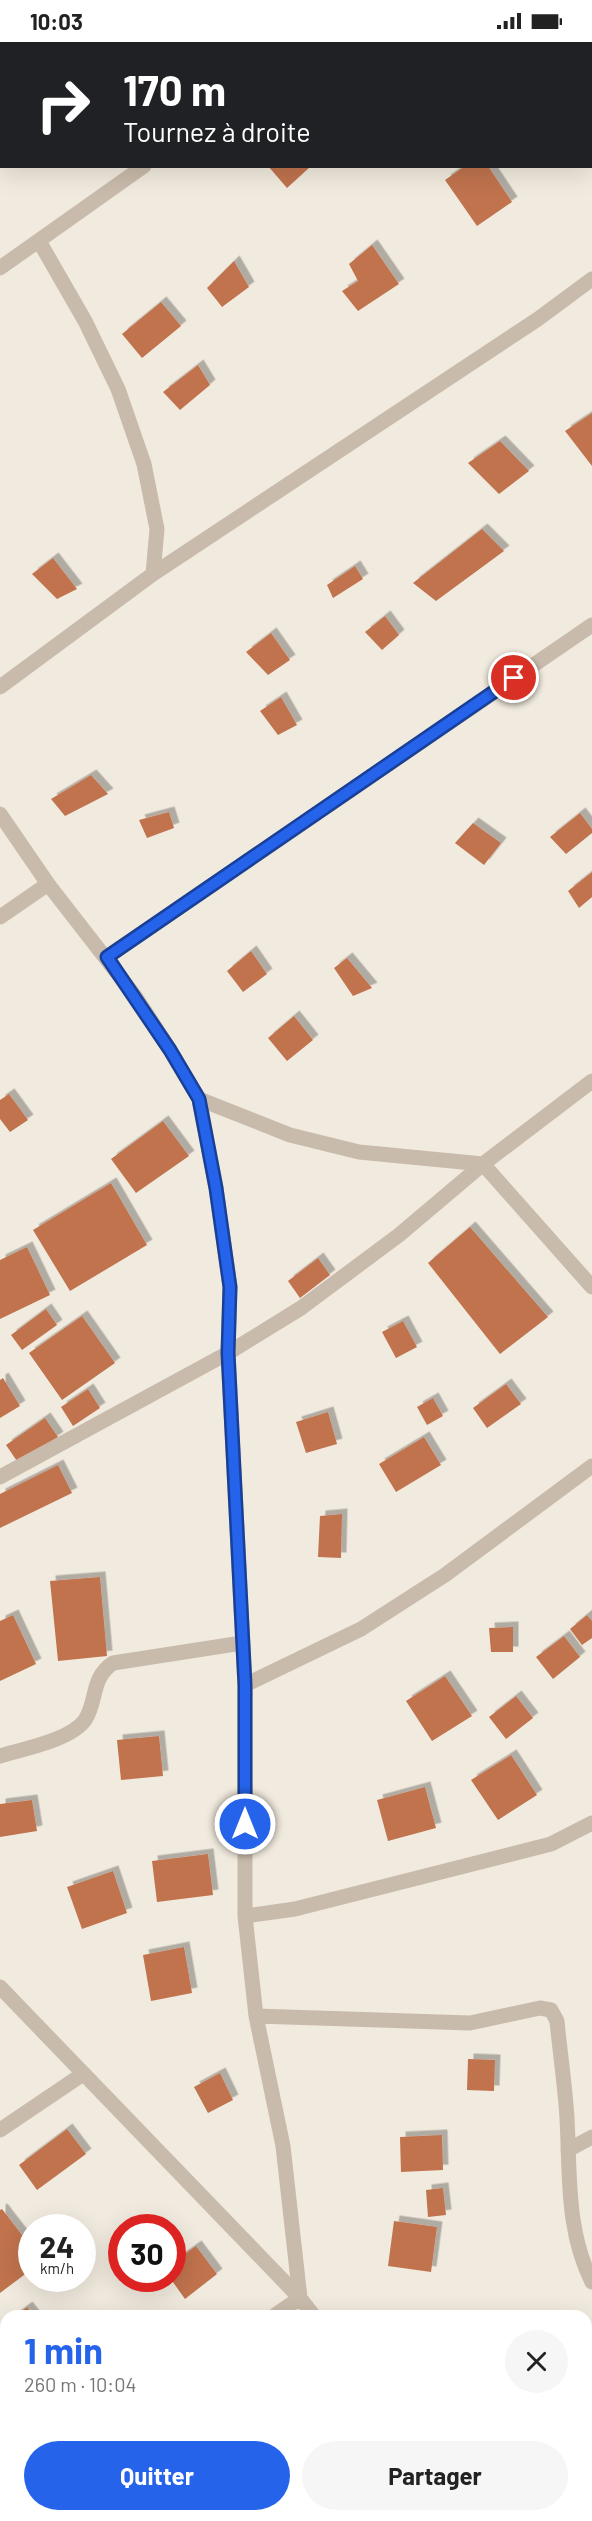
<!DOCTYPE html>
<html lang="fr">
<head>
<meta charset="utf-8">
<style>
	body { margin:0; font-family:Barlow,sans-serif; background:#f6f6f6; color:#222; height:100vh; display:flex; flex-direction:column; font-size:22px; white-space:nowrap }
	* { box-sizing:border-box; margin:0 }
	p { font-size:20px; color:#767676 }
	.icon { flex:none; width:33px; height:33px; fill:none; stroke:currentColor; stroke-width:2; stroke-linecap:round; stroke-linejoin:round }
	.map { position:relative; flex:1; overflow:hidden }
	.details { position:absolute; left:0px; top:2268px; width:592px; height:212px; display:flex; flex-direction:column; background:#fff; border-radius:18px 18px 0 0; box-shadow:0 6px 24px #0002 }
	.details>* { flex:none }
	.guide { position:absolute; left:0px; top:0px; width:592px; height:126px; box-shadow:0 6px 24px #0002; background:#202124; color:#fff; overflow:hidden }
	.speed { position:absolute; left:18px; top:2172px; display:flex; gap:12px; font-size:30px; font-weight:700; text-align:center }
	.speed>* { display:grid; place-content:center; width:78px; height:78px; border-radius:50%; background:#fff; box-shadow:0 6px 24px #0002; line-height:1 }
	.speed small { font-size:15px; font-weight:400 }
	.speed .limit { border:9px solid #d22; background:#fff; color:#111 }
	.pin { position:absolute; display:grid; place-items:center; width:51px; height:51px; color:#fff; margin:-26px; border:3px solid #fff; border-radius:50%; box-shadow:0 2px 6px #0007 }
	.me { position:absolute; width:66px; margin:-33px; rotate:0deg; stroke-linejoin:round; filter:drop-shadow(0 0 4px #0008) }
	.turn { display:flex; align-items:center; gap:21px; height:126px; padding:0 24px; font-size:27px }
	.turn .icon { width:78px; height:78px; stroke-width:2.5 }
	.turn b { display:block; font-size:42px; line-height:51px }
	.round { display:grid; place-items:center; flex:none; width:63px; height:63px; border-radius:32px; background:#f6f6f6 }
	.head { display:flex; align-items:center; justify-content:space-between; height:102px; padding:0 24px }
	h1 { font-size:36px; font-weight:700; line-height:45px; color:#2563eb }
	.cta { display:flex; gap:12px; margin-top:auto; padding:12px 24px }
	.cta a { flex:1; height:69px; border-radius:36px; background:#2563eb; color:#fff; font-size:24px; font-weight:700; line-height:69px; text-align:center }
	.cta a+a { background:#f6f6f6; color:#222 }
	.status { display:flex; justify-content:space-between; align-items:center; height:42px; padding:0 30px; background:#fff; direction:ltr }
	.status svg { height:16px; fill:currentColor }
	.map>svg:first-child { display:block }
	.building { fill:#c0734e; filter:url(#shadow) }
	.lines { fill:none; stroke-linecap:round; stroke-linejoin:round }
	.street { stroke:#c9bbab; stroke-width:15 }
	.route-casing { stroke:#184099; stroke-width:15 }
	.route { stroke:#2563eb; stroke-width:10 }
</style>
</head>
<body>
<div class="status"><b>10:03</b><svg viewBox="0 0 49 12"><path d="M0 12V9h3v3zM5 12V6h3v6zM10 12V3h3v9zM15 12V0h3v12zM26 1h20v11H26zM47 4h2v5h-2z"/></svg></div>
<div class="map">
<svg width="592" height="2479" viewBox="0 0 592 2479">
	<defs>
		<filter id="shadow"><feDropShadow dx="5.5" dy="-5.5" stdDeviation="0" flood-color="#0004"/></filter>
	</defs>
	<rect width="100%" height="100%" fill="#f1eade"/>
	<path class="building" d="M268,124H311L287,146Z
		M465,124H488L512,160L477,184L445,138Z
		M372,203L399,242L358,269L342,249L358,239L349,222Z
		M234,219L249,245L222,265L207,246Z
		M161,260L181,284L142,316L122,292Z
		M198,323L210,343L180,368L163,350Z
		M592,371V424L565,389Z
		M500,399L529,429L499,452L468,421Z
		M482,487L504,509L436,559L413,541Z
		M53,516L77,547L57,557L32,532Z
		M355,524L363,537L333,556L327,543Z
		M385,574L399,593L382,608L365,590Z
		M271,591L290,618L268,633L246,610Z
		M281,655L297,683L278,693L260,669Z
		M91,733L108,752L65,774L51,757Z
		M169,770L174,786L147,796L139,778Z
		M580,771L592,787V791L566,812L550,795Z
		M473,781L501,801L484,823L455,801Z
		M592,830V855L579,866L568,849Z
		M251,909L267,932L243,950L227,929Z
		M347,916L372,946L353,954L334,926Z
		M294,974L313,998L287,1019L268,996Z
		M9,1052L28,1078L10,1090L0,1077V1058Z
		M163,1079L189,1114L136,1151L111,1117Z
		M111,1141L147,1203L70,1249L33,1188Z
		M470,1185L548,1275L500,1312L428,1221Z
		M27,1205L50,1253L0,1277V1218Z
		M318,1216L330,1233L300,1256L288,1239Z
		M46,1267L57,1283L22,1308L11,1293Z
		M82,1274L115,1321L62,1358L29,1311Z
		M403,1279L417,1305L396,1316L382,1290Z
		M3,1336L20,1364L0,1376V1338Z
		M506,1342L521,1362L487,1386L473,1366Z
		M88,1347L100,1366L73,1384L61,1365Z
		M433,1356L443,1374L427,1383L417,1365Z
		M328,1370L337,1402L306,1411L296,1380Z
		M45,1376L58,1395L19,1422L6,1403Z
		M424,1395L441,1423L396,1450L379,1422Z
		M58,1423L72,1451L0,1486V1452Z
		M342,1472L341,1516L318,1515L320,1474Z
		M100,1535L107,1614L58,1619L50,1539Z
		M13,1573L36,1622L0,1639V1579Z
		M587,1573L592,1579V1596L582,1603L570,1587Z
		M513,1585V1610H491L489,1586Z
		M564,1594L580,1615L553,1637L536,1615Z
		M445,1634L472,1674L432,1699L406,1659Z
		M516,1654L533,1676L506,1697L489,1675Z
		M159,1694L163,1734L121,1738L117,1698Z
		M511,1713L537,1753L498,1778L471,1738Z
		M425,1745L436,1786L388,1799L377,1758Z
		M32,1758L37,1789L0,1795V1762Z
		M208,1812L213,1853L157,1860L152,1819Z
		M113,1829L127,1871L82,1887L67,1845Z
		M184,1905L192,1951L151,1959L143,1913Z
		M468,2017L495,2018L494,2049L467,2048Z
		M220,2031L233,2058L208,2071L194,2045Z
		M67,2087L86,2112L37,2148L19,2123Z
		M442,2093L443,2128L401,2130L400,2095Z
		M443,2146L446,2173L428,2175L426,2148Z
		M2,2167L32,2206V2227L0,2251V2168Z
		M394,2179L437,2185L431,2230L388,2224Z
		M196,2204L217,2232L185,2257L170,2236H172V2221Z
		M27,2265L34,2274H15Z
		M6,2323V2353L0,2357V2327Z
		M148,2474H175L168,2479H152Z
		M299,2474H332L337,2479H301Z
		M353,2474H390L383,2479H357Z"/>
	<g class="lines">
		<path class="street" d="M318,2L320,0
			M39,199L85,279L118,347L144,422L157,487L153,532
			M0,226L144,124
			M0,645L153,532L538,277L592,237
			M0,772L48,842L135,954L170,1008L199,1057L216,1146L230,1245L228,1311L245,1643V1874L256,1974L283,2104L300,2256
			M0,875L48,842
			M107,915L592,583
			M199,1057L290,1093L359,1110L483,1122L592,1245
			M0,1435L228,1311L301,1266L399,1193L483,1122L592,1039
			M245,1643L361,1587L445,1533L592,1424
			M0,1714C23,1707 71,1698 85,1678C98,1658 90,1637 113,1621L242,1601
			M245,1874L295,1867L551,1802L592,1781
			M0,1945L300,2256L314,2274
			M256,1974L470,1981L540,1966L551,1968L557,1979C560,2011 565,2043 567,2076C570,2131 566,2189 592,2240
			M0,2088L83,2032
			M568,2108L592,2095
			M274,2274L300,2256
			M586,2455L592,2451
			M0,2472L6,2468
			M471,2474L475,2479
			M553,2479L560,2474"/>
	</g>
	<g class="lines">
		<defs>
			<path id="route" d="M245,1782V1643L228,1311L230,1245L216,1146L199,1057L170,1008L107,915L514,636"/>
		</defs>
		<use href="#route" class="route-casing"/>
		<use href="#route" class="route"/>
	</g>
</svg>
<div class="speed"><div>24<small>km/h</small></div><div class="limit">30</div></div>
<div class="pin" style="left:514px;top:636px;background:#d93025"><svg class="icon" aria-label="arrive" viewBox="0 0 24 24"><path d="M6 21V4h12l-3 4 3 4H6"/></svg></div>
<svg class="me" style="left:245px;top:1782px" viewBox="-20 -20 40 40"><circle r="17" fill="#2563eb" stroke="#fff" stroke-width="3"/><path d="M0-11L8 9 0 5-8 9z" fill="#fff"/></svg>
<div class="guide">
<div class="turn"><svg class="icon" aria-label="right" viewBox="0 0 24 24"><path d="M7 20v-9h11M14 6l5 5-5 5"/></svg><div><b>170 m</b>Tournez à droite</div></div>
</div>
<section class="details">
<div class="head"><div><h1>1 min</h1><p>260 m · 10:04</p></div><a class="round"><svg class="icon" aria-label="close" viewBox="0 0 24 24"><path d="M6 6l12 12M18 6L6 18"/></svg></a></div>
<div class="cta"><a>Quitter</a><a>Partager</a></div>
</section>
</div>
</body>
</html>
